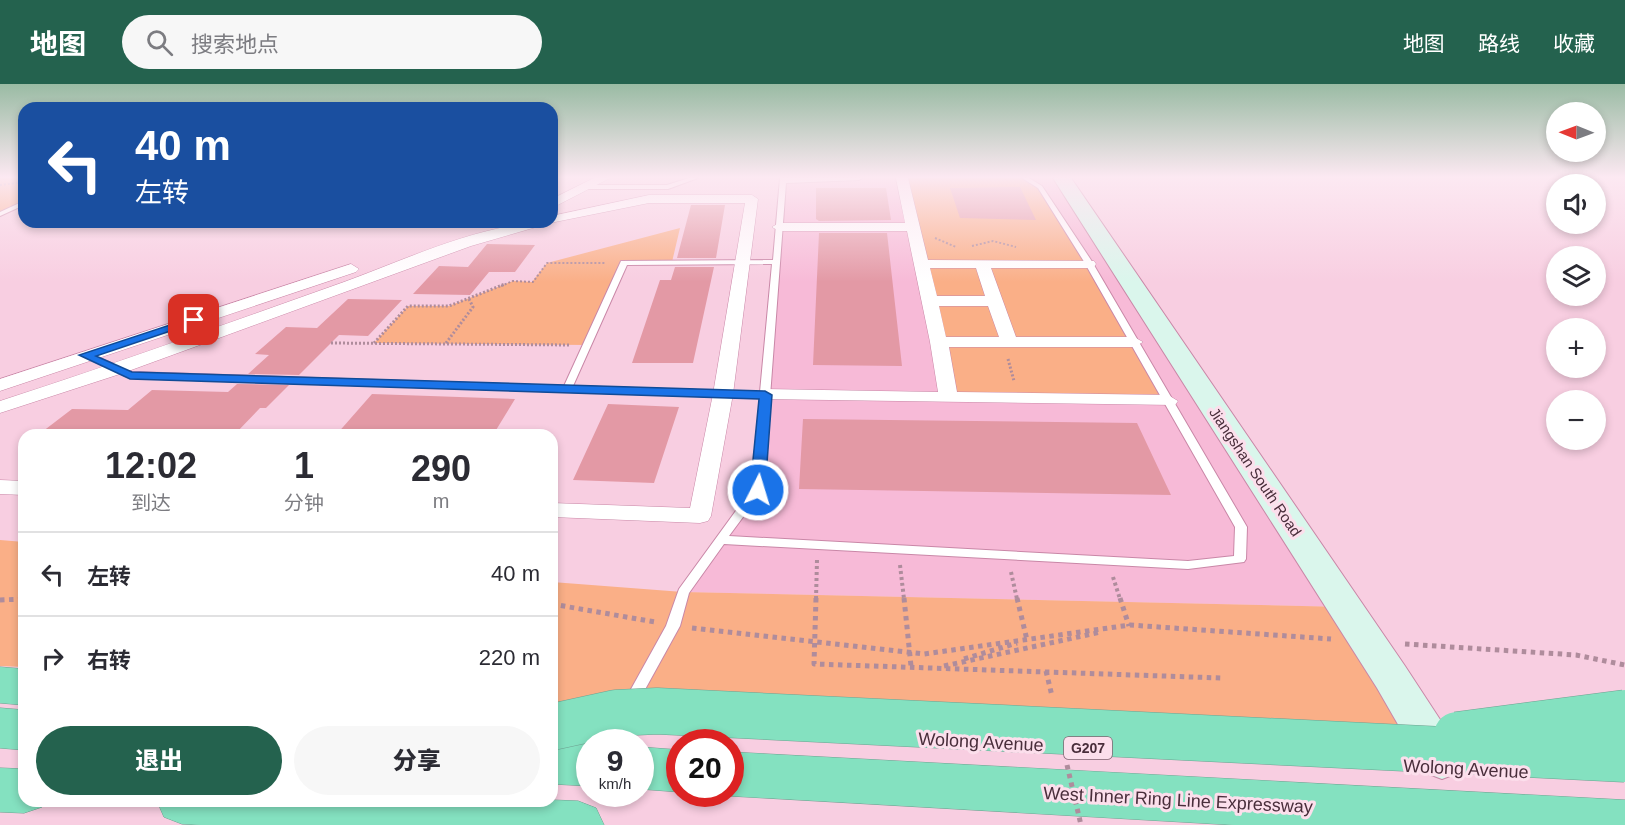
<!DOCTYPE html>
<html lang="zh">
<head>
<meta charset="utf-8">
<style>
	body { margin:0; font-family:Arial,"Noto Sans SC",sans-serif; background:#f7f7f7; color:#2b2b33; height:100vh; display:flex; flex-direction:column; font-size:22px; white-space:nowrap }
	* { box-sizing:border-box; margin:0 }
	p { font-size:20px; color:#7c7c81 }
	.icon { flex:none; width:33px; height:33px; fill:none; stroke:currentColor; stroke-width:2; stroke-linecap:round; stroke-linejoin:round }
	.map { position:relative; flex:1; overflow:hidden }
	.drawer { position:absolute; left:18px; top:345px; width:540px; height:378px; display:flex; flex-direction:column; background:#fff; border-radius:18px; box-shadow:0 3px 9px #0003 }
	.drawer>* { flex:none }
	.banner { position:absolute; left:18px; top:18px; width:540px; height:126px; border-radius:18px; box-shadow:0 3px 9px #0003; background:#1a4fa0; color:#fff; overflow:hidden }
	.needle { width:39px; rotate:271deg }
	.controls { position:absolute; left:1546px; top:18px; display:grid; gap:12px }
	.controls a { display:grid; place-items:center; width:60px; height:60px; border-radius:50%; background:#fff; box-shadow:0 3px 9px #0003; font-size:30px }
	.speed { position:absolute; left:576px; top:645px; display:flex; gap:12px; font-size:30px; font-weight:700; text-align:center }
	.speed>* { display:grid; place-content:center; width:78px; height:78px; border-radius:50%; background:#fff; box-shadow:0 3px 9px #0003; line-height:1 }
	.speed small { font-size:15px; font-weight:400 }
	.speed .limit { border:9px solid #d22; background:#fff; color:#111 }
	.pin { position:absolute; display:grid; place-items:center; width:51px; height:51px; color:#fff; margin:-26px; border-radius:12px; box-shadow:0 3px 9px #0006 }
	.me { position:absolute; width:66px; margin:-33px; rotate:5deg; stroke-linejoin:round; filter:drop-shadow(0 0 4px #0008) }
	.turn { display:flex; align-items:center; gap:21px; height:126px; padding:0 18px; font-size:27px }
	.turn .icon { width:78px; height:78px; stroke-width:2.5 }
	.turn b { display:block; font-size:42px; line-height:51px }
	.eta { display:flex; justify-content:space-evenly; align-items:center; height:102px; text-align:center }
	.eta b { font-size:36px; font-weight:800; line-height:42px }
	.button { display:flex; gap:12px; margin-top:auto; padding:12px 18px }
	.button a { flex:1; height:69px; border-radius:36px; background:#24624e; color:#fff; font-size:24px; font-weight:800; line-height:69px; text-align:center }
	.button a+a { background:#f7f7f7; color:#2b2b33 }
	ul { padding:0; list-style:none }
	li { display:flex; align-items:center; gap:18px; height:84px; padding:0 18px; border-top:2px solid #e1e1e2 }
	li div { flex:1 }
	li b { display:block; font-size:22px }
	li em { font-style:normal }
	header { display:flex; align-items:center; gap:36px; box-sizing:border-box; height:84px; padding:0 30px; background:#24624e; color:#fff }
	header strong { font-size:28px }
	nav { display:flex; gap:33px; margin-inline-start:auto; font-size:21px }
	.search { width:420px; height:54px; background:#f7f7f7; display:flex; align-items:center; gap:15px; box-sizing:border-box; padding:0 21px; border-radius:33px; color:#7c7c81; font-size:22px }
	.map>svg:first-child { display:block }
	.built { fill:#f7bad7 }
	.green { fill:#faaf87 }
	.building { fill:#e399a5 }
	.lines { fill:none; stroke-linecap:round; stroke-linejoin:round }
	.lane-casing { stroke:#c987a7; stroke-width:2 }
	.street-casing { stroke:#c987a7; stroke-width:1 }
	.secondary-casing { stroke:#c987a7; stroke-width:2 }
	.highway-casing { stroke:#6fa291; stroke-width:1 }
	.path-far3 { stroke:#af8c9c; stroke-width:2; stroke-dasharray:2 2; stroke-linecap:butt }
	.path-far2 { stroke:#af8c9c; stroke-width:3; stroke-dasharray:2 2; stroke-linecap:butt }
	.path-far1 { stroke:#af8c9c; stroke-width:4; stroke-dasharray:3 3; stroke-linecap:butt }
	.path { stroke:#af8c9c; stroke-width:5; stroke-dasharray:4.5 4.5; stroke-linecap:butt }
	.lane { fill:#fff; fill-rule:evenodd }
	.street { fill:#fff; fill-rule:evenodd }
	.secondary { fill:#daf6ec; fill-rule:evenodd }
	.highway { fill:#84e1c0; fill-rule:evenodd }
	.highway-bridge-casing { stroke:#6fa291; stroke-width:47; stroke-linecap:butt }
	.path-bridge { stroke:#af8c9c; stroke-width:5; stroke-dasharray:4.5 4.5; stroke-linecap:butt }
	.highway-bridge { stroke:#84e1c0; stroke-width:46 }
	.route { fill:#1a73e8; stroke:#114b97; stroke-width:1.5 }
	.labels { text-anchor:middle; stroke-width:6; stroke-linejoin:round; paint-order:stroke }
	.shield { fill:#fcdfec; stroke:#7f6370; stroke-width:1.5 }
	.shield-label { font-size:14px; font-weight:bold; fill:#492e3b }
	.street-label { font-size:15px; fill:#492e3b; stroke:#fcdfec }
	.near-street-label { font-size:18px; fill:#492e3b; stroke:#fcdfec }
</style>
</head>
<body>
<header>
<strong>地图</strong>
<div class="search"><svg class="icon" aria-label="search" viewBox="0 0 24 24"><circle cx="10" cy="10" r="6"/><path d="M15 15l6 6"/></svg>搜索地点</div>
<nav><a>地图</a><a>路线</a><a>收藏</a></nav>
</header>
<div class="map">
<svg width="1625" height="741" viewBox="0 0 1625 741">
	<rect width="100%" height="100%" fill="#f8cee1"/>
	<path class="built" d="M783,94H1062L1345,523L683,508L757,406Z"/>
	<path class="green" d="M0,94H24V119L0,130Z
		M902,94H1025L1040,103L1168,317L948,314Z
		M680,144L672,178L624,179L587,261L374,259L408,222H449L513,197L532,198L547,179Z
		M0,456L24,458V583L0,582Z
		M552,498L683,508L1345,523L1447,684L552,621Z"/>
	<path class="building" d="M1020,103L1036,136L960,134L950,104Z
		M816,104H886L891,136L819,137L816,135Z
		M691,121H725L716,174H677Z
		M819,149H887L902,282L813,281Z
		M487,160L535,161L515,188H489L470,211L413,210L439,182L468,183Z
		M675,183H714L693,279H632L660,196H671Z
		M348,215L402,216L368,252L339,251L299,291L248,290L269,271L255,270L286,243L317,244Z
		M237,300L289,301L266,324H260L234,351H38L72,325L128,326L152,306L228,308Z
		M372,310L515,315L493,351H336Z
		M608,320L679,323L654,399L573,396Z
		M803,335L1137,339L1171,411L799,405Z"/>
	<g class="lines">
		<defs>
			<path id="lane" d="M689,94H698L668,105H586L583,103L586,101H667Z
				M780,94H862L859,96L786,99L763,406L729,452L1188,477L1234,472L1235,443L1083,176L1038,104L1022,94H1029L1042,102L1091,176L1247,443L1246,475L1244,478L1188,485L724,460L689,509L680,542L637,620L632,622L627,620L625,616L666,542L679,505L751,406L760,314L130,294L81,271L85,268L88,269L132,288L564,302L621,177L773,176ZM772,180L760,308L573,302L627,181Z
				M24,117V121L0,132V128Z"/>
			<path id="street" d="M594,94H610L552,124V115Z
				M896,94H908L928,176L1094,177L1096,180L1094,183L1089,184H991L1016,253H1134L1143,258L1134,263H949L957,308L1168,311L1178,317L1175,321L758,315L755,311L765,305L938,308L930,258L907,147H779L772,143L779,139H905ZM930,184H976L985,212H937ZM939,222H988L999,253H946Z
				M649,111H752L758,115L733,310L711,432L708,437L700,439L552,433V419L690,424L713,310L745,119H649L550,139L471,162L123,289L0,329V317C115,280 229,239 344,198C407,175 484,138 552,138V132Z
				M351,180L359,185L356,188L0,307V295Z
				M0,396L24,397V411L0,410Z"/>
			<path id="secondary" d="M1053,94H1071L1405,582L1458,663L1464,676L1458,689L1442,695L1426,689L1377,604Z"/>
			<path id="highway" d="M0,583L24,585V621L0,619Z
				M0,624L24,626V666L0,664Z
				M552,658L590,660V702L552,700Z
				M640,663L680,666V708L640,705Z
				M730,668L1625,716V741H1234L730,712L724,710H730Z
				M0,684L24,685V717H44L42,723L24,729L0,728Z
				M552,716L578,717L596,724L604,741H201L182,740L164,733L157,717Z"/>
		</defs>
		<use href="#lane" class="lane-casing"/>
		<use href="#street" class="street-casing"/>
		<use href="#secondary" class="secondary-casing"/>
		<use href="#highway" class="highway-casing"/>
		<path class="path-far3" d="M0,101L24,98
			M935,154L956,163
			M972,162L993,157L1016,163
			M501,202L513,197L533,198L547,179H606"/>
		<path class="path-far2" d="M331,259L571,261
			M374,259L408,222H449L505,200
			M446,259L473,223L469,215
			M1008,275L1014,297"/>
		<path class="path-far1" d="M900,481L904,515
			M1011,488L1017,515
			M1113,493L1120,515
			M816,515L817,476"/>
		<path class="path" d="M816,514L814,580L1221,594
			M904,514L911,582
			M1017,514L1027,556
			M1120,514L1129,542
			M0,516L24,515
			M552,520L655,538
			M692,544L924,570L1130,541L1331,555
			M1405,560L1576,571L1625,581
			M964,575L1017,559
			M944,582L1101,548"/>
		<use href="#lane" class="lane"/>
		<use href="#street" class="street"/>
		<use href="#secondary" class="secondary"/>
		<use href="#highway" class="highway"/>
		<defs>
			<path id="highway-bridge" d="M552,643L616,629L657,627L1625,675
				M1457,651L1625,629"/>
		</defs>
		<use href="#highway-bridge" class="highway-bridge-casing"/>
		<path class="path-bridge" d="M1046,587L1052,612
			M1067,681L1081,741"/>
		<use href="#highway-bridge" class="highway-bridge"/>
	</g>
	<linearGradient id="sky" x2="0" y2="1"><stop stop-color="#9abba4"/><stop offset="0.47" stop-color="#fce9f2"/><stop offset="1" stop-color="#fce9f2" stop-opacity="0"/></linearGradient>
	<rect width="1625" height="198" fill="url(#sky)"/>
	<path class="route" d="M194,233L199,236L197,238L96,272L132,288L765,307L772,311L765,406L758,411L750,406L759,315L130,295L79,271Z"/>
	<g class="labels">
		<rect class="shield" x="1064" y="653" width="48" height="22" rx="4.5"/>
		<g class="shield-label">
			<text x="1088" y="669">G207</text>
		</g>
		<g class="street-label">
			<text transform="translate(1255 388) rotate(56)" y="5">Jiangshan South Road</text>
		</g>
		<g class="near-street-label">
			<text transform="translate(981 658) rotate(3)" y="6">Wolong Avenue</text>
			<text transform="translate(1466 685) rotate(3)" y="6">Wolong Avenue</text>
			<text transform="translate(1178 716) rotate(3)" y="6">West Inner Ring Line Expressway</text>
		</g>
	</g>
</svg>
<div class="controls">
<a><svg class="needle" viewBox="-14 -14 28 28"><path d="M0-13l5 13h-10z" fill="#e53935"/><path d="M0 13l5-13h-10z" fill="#7c7c81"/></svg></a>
<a><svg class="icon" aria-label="sound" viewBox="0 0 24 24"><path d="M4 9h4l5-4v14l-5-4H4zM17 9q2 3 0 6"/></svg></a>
<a><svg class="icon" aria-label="layers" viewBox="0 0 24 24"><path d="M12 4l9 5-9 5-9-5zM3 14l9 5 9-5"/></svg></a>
<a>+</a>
<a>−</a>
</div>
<div class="speed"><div>9<small>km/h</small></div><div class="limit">20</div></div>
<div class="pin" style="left:194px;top:236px;background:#d93025"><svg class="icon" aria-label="arrive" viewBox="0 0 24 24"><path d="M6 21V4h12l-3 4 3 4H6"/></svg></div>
<svg class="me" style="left:758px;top:406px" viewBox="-20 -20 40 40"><circle r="17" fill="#1a73e8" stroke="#fff" stroke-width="3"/><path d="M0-11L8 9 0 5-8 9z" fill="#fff"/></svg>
<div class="banner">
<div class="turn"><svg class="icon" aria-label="left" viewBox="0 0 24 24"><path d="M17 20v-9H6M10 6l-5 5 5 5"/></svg><div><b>40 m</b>左转</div></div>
</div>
<section class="drawer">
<div class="eta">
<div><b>12:02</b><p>到达</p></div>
<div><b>1</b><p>分钟</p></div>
<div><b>290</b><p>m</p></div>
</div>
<ul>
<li><svg class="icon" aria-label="left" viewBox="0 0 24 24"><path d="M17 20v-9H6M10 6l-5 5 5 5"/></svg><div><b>左转</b></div><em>40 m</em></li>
<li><svg class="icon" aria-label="right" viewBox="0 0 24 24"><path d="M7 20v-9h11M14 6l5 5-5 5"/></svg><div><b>右转</b></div><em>220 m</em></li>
</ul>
<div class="button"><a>退出</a><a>分享</a></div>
</section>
</div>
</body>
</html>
